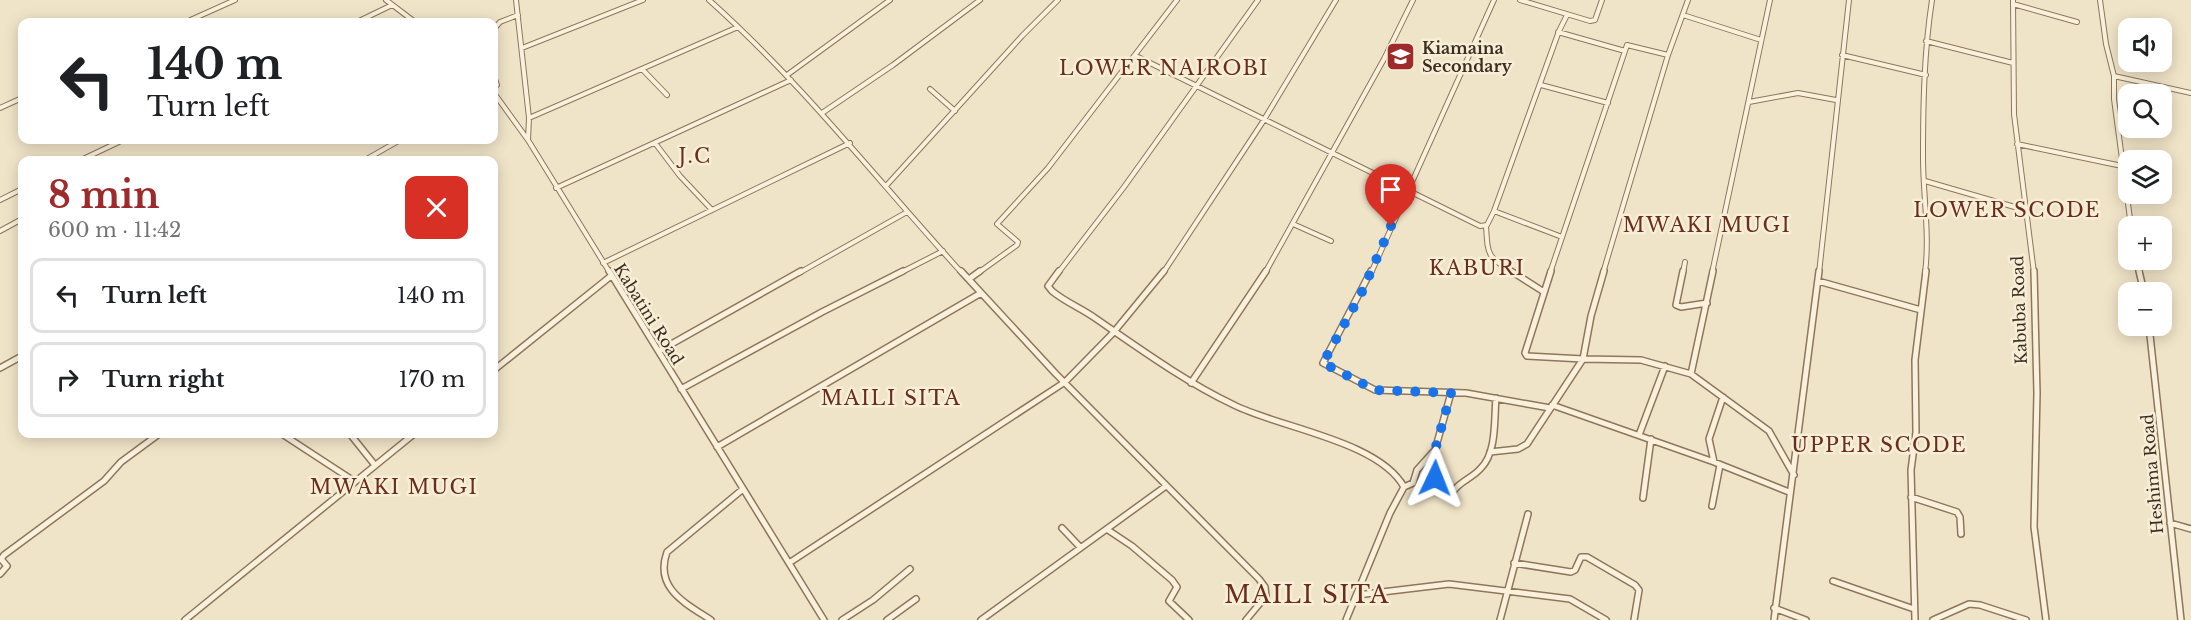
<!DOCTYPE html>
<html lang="en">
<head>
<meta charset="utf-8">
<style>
	body { margin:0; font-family:"Libre Baskerville",serif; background:#f2f2f2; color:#202124; height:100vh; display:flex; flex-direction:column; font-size:22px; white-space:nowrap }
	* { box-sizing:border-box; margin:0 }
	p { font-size:20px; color:#757577 }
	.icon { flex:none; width:33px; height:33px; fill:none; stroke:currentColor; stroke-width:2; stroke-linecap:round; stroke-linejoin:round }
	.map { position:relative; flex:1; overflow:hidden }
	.drawer { position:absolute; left:18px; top:156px; width:480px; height:282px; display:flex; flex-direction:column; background:#fff; border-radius:12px; box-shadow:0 3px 15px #0003 }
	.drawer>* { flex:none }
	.banner { position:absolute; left:18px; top:18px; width:480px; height:126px; border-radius:12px; box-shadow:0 3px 15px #0003; background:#fff; color:#202124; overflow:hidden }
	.buttons { position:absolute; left:2118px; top:18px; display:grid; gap:12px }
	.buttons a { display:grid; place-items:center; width:54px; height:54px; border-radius:12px; background:#fff; box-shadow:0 3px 15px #0003; font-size:30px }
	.pin { position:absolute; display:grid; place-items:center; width:51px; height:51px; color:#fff; margin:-62px -26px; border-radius:50% 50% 50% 0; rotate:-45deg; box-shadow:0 0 6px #0007 }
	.pin .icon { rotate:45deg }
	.me { position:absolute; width:66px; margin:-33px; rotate:2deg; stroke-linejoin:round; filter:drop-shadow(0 0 4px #0008) }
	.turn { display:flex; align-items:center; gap:21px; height:126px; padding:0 30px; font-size:27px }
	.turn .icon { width:78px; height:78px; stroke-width:2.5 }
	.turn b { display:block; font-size:42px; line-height:51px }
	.round { display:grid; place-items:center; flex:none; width:63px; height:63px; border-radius:12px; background:#f2f2f2 }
	.head { display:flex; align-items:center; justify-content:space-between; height:102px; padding:0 30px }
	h1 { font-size:36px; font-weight:800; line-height:45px; color:#9e2a2b }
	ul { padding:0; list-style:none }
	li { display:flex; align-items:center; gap:18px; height:75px; margin:0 12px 9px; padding:0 18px; border:3px solid #e0e0e0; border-radius:12px }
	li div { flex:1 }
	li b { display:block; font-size:22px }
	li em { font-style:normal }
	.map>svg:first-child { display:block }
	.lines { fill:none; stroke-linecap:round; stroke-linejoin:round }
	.minor-far1-casing { stroke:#8d765c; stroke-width:6 }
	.minor-casing { stroke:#8d765c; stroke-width:8 }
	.minor-far1 { stroke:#faf1dc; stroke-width:4 }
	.minor { stroke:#faf1dc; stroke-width:5 }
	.route { stroke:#1a73e8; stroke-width:10; stroke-dasharray:0 18 }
	.labels { text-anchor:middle; stroke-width:5; stroke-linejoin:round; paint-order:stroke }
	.poi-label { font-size:16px; font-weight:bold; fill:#3d2e20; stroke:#f7eed8; text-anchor:start }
	.street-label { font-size:16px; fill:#3d2e20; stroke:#f7eed8 }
	.quarter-label { font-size:20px; letter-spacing:1.5px; fill:#6b2e1e; stroke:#f7eed8 }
	.near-quarter-label { font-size:24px; letter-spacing:1.5px; fill:#6b2e1e; stroke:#f7eed8 }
</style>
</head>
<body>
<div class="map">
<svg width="2191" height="620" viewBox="0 0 2191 620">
	<rect width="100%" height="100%" fill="#f0e4c8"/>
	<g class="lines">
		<defs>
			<path id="minor-far1" d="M386,0L415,22
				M516,0L529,118L528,140L610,273
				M709,0C802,83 878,181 962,273
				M1520,0L1590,21L1595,20L1602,0
				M2013,0L2014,114L2034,273
				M2100,0L2106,44L2114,76V99L2131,226
				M2013,4L2077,22
				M1683,15L1761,40
				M186,22L235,0
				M357,22L392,5
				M494,29L500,22L518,15
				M1558,32L1625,51
				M1926,41L2013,63
				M522,48L643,0
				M1668,55L1688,0
				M1842,55L1926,75
				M1136,56L1480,226L1487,225L1494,211L1562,237
				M642,69L667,95
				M787,75L890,0
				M494,76L497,85L494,87
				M2114,76L2191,93
				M1541,85L1608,103
				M930,89L955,111
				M494,93L528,140
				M1749,102L1798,93L1836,100
				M0,108L22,98
				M822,113L893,65L980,0
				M529,118L738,27
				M655,143L680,176L712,210
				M2017,144L2122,166
				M81,160L123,140
				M365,160L400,140
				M1925,181L2025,210
				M886,186L1022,36L1058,0
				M556,188L791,80
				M0,200L22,189
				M1494,211L1559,31L1567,15
				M1293,224L1331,241
				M1486,226C1488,257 1487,256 1514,273
				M0,231L22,219
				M2137,260L2140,273
				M603,263L850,143
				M799,273L907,212
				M900,273L943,251
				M978,273L1017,245L1018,242L997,224L1048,168L1177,0
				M1058,273L1124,187L1258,0
				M1163,273L1262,123L1336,0
				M1265,273L1384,59L1413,0
				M1371,273L1494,0
				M1550,273L1627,45L1668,55
				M1603,273L1668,55
				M1683,273L1685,262
				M1712,273L1770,0
				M1819,273L1849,0
				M1925,273C1930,234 1923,196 1923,157C1923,105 1924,52 1932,0"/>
			<path id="minor" d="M609,271L824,620
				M961,271L1056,374L1259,579L1265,587L1266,596L1246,620
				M1059,271L1048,286L1052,291C1065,302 1081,308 1095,318C1140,349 1184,381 1234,405C1280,428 1379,441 1404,487L1390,513L1346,620
				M1371,271L1323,363L1375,390L1466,393L1550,408
				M1511,271L1544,292
				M1551,271L1525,353L1527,356L1583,359L1591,316L1604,271
				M1683,271L1676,305L1681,307L1707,303
				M2034,271L2037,393L2034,527L2046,620
				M2139,271L2144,292
				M969,279L980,271
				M1818,281L1921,310
				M2149,326L2181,620
				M659,351L801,271
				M0,368L22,356
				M494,370L611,276
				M1691,374L1713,271
				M1191,383L1266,271
				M681,389L822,312L903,271
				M1552,405L1714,462L1789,492
				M282,434L354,481
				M350,434L374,464
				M1639,435L1665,366
				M717,447L981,293
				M1435,450V478L1444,493H1452C1460,480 1472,479 1481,468C1497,452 1494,419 1496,398
				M1490,452L1518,449L1527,444L1583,359L1641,360L1691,374L1769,431L1794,475
				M1714,462L1709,439L1723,397
				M1404,487L1413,483L1417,470L1435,450L1451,393
				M1911,497L1957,512L1960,517L1961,534
				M1643,498L1651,439
				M1712,506L1720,465
				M2170,523L2191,529
				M1062,528L1080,547
				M1108,530L1132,546L1172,580L1177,587L1169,601L1189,620
				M789,563L1065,382L1113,333L1164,271
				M1514,563L1571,572L1575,570L1581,557H1587L1635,585L1639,590L1634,620
				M0,574L7,566L1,559L4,555L104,481L121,462L159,434
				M1833,581L1914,609
				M1357,595L1449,584L1570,599L1606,620
				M1774,608L1806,620
				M185,620L414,434
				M711,620C685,603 654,588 667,552L743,489
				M842,620L873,600L910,569
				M887,620L916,599
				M981,620L1166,486
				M1500,620L1528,514
				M1774,620L1819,271
				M1915,620L1911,470L1916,432L1915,360L1926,271
				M1933,620L1969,604L1980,605L2026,620"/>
		</defs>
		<use href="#minor-far1" class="minor-far1-casing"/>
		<use href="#minor" class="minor-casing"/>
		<use href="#minor-far1" class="minor-far1"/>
		<use href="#minor" class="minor"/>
	</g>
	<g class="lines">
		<path class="route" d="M1391,226L1361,294L1323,363L1375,390L1451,393L1435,450V478"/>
	</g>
	<defs>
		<symbol id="school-square" viewBox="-11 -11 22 22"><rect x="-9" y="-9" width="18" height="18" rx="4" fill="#9e2a2b" stroke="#f7eed8"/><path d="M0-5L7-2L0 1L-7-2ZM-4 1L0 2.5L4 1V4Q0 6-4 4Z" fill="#fff"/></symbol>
	</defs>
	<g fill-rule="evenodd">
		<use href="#school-square" x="1384" y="40" width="33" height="33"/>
	</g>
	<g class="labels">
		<g class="poi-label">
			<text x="1422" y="54">Kiamaina<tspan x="1422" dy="18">Secondary</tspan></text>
		</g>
		<g class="street-label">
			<text transform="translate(2019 310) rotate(-92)" y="6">Kabuba Road</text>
			<text transform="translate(649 314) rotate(58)" y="6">Kabatini Road</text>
			<text transform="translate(2152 474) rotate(-95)" y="6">Heshima Road</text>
		</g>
		<g class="quarter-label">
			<text x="1164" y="75">LOWER NAIROBI</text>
			<text x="695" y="163">J.C</text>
			<text x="2007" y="217">LOWER SCODE</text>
			<text x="1707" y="232">MWAKI MUGI</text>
			<text x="1477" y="275">KABURI</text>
			<text x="891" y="405">MAILI SITA</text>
			<text x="1879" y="452">UPPER SCODE</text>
			<text x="394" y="494">MWAKI MUGI</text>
		</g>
		<g class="near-quarter-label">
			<text x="1307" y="603">MAILI SITA</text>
		</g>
	</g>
</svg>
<div class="buttons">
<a><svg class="icon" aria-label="sound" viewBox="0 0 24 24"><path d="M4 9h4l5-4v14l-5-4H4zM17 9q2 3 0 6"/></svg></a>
<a><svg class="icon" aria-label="search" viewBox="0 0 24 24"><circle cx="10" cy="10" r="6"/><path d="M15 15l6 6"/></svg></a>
<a><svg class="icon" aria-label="layers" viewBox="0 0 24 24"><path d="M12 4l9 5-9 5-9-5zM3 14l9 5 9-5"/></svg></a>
<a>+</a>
<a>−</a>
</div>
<div class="pin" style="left:1391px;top:226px;background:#d93025"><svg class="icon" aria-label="arrive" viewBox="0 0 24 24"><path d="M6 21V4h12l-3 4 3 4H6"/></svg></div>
<svg class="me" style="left:1435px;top:478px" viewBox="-20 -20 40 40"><path d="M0-17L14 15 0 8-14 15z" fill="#1a73e8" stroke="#fff" stroke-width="4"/></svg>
<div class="banner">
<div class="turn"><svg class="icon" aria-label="left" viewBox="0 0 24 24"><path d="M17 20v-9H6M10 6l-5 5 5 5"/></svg><div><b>140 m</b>Turn left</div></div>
</div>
<section class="drawer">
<div class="head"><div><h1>8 min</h1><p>600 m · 11:42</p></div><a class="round" style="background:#d93025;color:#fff"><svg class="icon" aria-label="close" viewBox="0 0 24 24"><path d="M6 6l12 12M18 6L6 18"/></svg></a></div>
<ul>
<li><svg class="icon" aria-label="left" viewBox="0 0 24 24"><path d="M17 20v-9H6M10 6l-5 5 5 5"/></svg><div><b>Turn left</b></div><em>140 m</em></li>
<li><svg class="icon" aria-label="right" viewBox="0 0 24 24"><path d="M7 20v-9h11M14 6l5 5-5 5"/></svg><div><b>Turn right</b></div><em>170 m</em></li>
</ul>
</section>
</div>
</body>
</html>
